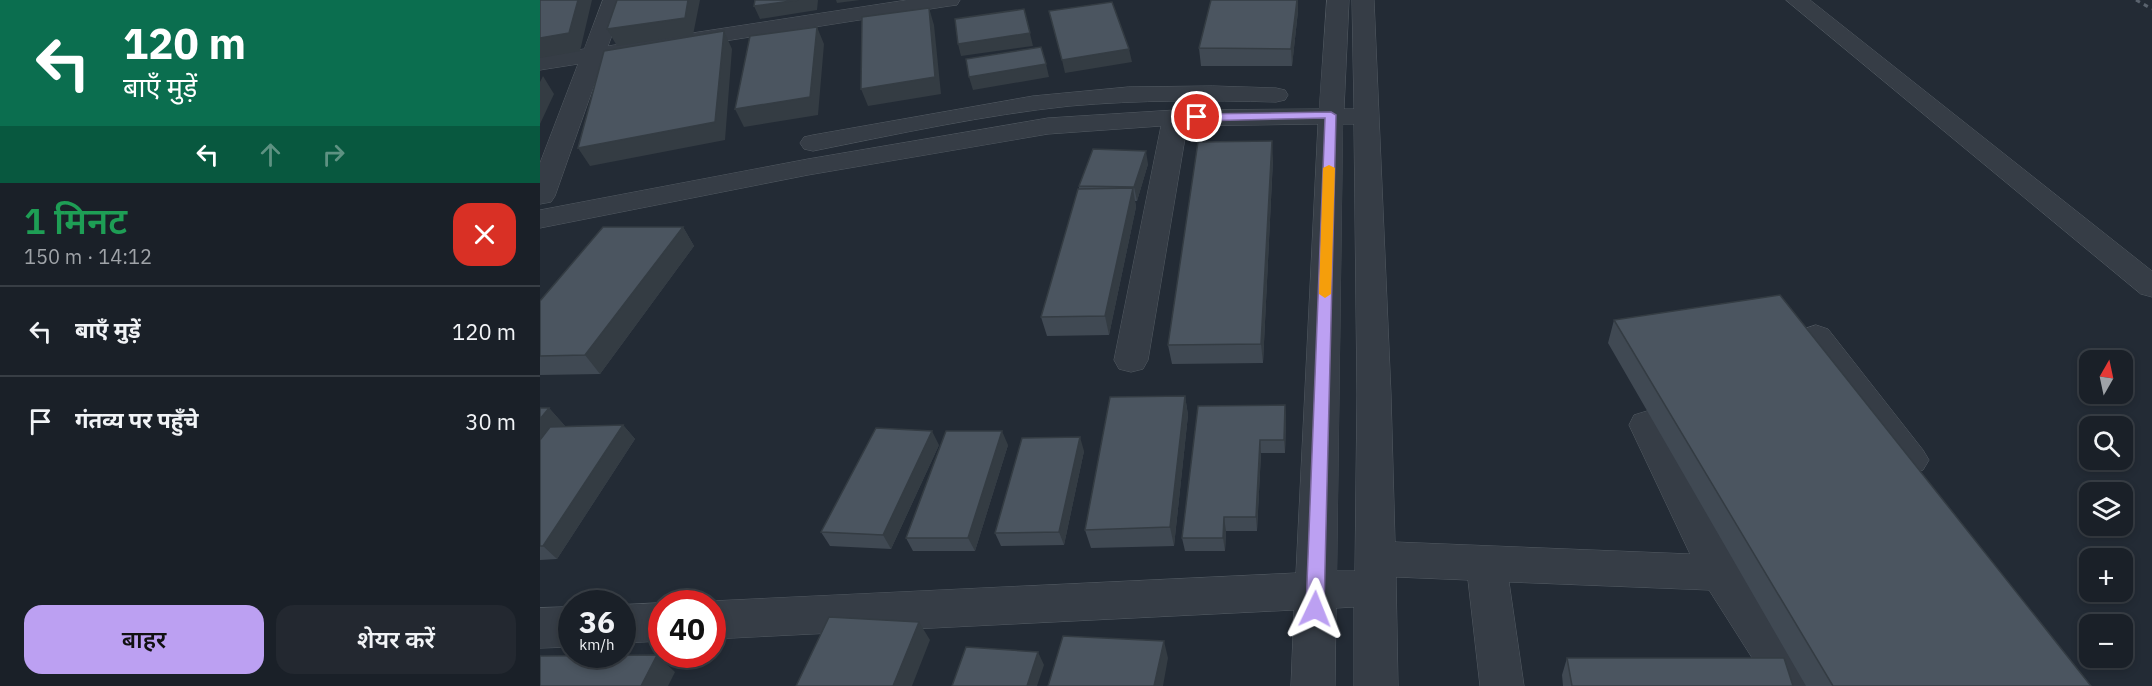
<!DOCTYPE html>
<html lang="hi">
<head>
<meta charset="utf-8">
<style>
	body { margin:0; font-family:"IBM Plex Sans","Noto Sans Devanagari",sans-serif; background:#232830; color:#f1f3f6; height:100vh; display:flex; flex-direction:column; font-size:22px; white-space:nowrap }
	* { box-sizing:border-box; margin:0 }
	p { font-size:20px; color:#9fa3a8 }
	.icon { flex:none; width:33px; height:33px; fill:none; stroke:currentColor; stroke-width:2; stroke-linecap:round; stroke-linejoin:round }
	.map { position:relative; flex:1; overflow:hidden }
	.drawer { display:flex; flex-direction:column; background:#1a2028; width:540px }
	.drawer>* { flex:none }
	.top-card { background:#0b6e4f; color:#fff; overflow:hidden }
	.needle { width:39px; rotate:9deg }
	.buttons { position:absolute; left:1539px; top:350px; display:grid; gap:12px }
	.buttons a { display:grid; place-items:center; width:54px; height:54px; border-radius:12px; background:#1a2028; box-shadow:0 3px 9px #0003,0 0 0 2px #383e45; font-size:30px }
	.speed { position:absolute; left:18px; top:590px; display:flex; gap:12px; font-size:30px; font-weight:700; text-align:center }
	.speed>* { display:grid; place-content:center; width:78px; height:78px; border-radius:50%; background:#1a2028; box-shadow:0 3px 9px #0003,0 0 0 2px #383e45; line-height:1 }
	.speed small { font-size:15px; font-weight:400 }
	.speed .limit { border:9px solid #d22; background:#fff; color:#111 }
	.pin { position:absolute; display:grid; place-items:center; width:51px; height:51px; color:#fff; margin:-26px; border:3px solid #fff; border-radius:50%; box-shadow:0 2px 6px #0007 }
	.me { position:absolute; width:66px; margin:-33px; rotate:2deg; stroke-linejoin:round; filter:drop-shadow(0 0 4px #0008) }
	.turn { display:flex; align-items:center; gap:21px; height:126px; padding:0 24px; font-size:27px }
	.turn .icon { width:78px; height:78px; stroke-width:2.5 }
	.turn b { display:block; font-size:42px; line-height:51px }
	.lanes { display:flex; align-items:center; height:57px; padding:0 24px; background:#0003; justify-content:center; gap:30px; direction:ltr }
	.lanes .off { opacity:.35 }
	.round { display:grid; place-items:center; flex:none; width:63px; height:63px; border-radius:18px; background:#232830 }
	.headline { display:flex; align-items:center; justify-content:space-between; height:102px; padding:0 24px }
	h1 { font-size:36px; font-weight:600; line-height:45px; color:#1e9e55 }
	.action { display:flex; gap:12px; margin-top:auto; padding:12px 24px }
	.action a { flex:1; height:69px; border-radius:18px; background:#bca0f2; color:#111; font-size:24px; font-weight:600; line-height:69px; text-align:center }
	.action a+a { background:#232830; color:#f1f3f6 }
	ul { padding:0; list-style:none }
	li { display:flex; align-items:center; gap:18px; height:90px; padding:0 24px; border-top:2px solid #383e45 }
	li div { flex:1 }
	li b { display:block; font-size:22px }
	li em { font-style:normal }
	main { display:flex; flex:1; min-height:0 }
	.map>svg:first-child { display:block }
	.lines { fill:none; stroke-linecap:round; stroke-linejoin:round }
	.minor-casing { stroke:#535b63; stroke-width:1 }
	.minor { fill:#363d46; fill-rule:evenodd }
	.rail { stroke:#5a636e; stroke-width:3; stroke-dasharray:4.5 4.5; stroke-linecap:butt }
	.wall { fill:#404953 }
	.shaded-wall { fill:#343c43 }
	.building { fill:#4b5560; stroke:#343c43; stroke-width:1.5 }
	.route { fill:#bca0f2; stroke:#7a689d; stroke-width:1.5 }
	.slow { fill:#f59e0b }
</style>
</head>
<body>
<main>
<section class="drawer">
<div class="top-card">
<div class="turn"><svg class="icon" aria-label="left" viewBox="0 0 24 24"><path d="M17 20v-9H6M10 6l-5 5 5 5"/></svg><div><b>120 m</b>बाएँ मुड़ें</div></div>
<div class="lanes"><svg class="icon" aria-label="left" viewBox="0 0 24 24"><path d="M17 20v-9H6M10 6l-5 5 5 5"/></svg><svg class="icon off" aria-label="ahead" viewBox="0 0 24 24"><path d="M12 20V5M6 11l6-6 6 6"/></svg><svg class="icon off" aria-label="right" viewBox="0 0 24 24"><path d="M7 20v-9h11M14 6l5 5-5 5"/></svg></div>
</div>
<div class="headline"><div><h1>1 मिनट</h1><p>150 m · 14:12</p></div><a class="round" style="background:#d93025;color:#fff"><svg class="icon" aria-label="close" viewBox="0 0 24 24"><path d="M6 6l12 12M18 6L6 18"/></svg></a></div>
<ul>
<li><svg class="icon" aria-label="left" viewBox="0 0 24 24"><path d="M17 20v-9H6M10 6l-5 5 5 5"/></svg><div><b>बाएँ मुड़ें</b></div><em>120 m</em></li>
<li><svg class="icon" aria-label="arrive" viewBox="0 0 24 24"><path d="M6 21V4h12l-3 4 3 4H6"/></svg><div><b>गंतव्य पर पहुँचे</b></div><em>30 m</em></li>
</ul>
<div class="action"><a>बाहर</a><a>शेयर करें</a></div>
</section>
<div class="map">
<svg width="1612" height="686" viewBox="0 0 1612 686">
	<rect width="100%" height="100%" fill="#232b35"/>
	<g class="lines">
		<defs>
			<path id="minor" d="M63,0H85L68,46L367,0H420L417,5L409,6L63,60L15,196L11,202L0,204V163L38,64L0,70V56L44,49Z
				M787,0H809L804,109H814L812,0H834L851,395L855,542L1150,554L1089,425L1094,415L1107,411L1120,415L1194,560L1272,671L1278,686H1230L1169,590L969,582L984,686H940L928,580L856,577L858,686H814V607L796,608L795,686H751L754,610L172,639V603H166L172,601L756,573L778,124L647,126L608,360L603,369L591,372L579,369L574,360L621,126L508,134L268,175L0,228V210L268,159L508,118L635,110L779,109ZM803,124H814L817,395L815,571H797Z
				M1246,0H1270L1612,271V297L1601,294Z
				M673,86L736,88L745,90L748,95L745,100L736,102C667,100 599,100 530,106C444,115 358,134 273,151L264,149L260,143L264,137L273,135L493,96L588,87Z
				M1276,325L1288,329L1383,450L1389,460L1383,470L1370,475L1357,470L1260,337L1264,329Z
				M122,603V641L82,643V605Z
				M32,607V647L0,648V608Z"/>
		</defs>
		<use href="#minor" class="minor-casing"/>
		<use href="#minor" class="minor"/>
		<path class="rail" d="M1596,0L1612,9"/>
	</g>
	<path class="wall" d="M758,11L752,66H661L659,48Z
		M733,159L723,363L632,364L628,345Z
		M608,164L597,201H595L596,207L569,335L507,336L501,317L539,189V186Z
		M143,227L154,246L60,374L0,375V301Z
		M1074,320L1551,686H1266L1068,343Z
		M645,396L648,415L634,546L551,548L545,530Z
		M745,405L746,419L745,453H721L717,531H686L685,551H645L642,538Z
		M0,408H9L25,426L83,425L95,439L17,559L0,560Z
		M399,445L351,549L290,546L281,532Z
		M468,445L435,551H373L366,538Z
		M544,451L524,545L461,546L455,533Z
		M1027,658L1253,686H1023L1022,675Z"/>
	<path class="shaded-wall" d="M38,0H52L40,51L0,58V38Z
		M148,0H160L153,35L77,46L67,29Z
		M258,0H278L277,10L220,19L214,6Z
		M296,0H320L297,3Z
		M757,0H758V11L752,66L751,49Z
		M389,8L394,25L401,94L328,106L321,89Z
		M484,9L493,46L421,56L418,44Z
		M277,27L284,44L278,115L204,127L195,109Z
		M184,31L192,49L185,140L50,166L38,148Z
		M589,49L592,62L525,73L522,60Z
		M506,64L509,77L433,90L429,77Z
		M3,76L14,94L0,124V82Z
		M732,141L733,159L723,363L721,344Z
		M606,151L608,164L597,201L594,187Z
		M593,188L596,207L569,335L565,316Z
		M143,227L154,246L60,374L45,355Z
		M645,396L648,415L634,546L630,527Z
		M745,405L746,419L745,453L744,440Z
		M9,408L26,427L0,461V419Z
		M83,425L95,439L17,559L3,546Z
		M392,431L399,445L351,549L343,535Z
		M462,431L468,445L435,551L428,538Z
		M540,437L544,451L524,545L519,532Z
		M720,440L721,453L717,531L716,517Z
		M684,517L686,531L685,551L683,538Z
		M379,622L390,640L372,686H353Z
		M624,641L628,658L623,686H614Z
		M498,652L504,665L497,686H487Z
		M117,655L135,672L128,686H101Z"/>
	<path class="building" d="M0,0H38L29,33L0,38Z
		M77,0H148L145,18L67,29Z
		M215,0H258L214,6Z
		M671,0H757L751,49L659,48Z
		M572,2L589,49L522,60L509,11Z
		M389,8L395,77L321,89L322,17Z
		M484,9L490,33L418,44L415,19Z
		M277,27L270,97L195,109L210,36Z
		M184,31L175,122L38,148L64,51Z
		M501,47L506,64L429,77L426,59Z
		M732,141L721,344L628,345L658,142Z
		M553,149L606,151L594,187L539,186Z
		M593,188L565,316L501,317L538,189Z
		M63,227H143L45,355L0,356V301Z
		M1240,295L1551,686H1293L1074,320Z
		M645,396L630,527L545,530L570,397Z
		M745,405L744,440H720L716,517H684L683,538H642L658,406Z
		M0,408H9L0,419Z
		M83,425L3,546H0V440L10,427Z
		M336,428L392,431L343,535L281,532Z
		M406,431H462L428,538H366Z
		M540,437L519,532L455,533L482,438Z
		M289,617L379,622L353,686H256Z
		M523,636L624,641L614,686H508Z
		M426,647L498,652L487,686H412Z
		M117,655L101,686H0V656Z
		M1027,658H1244L1253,686H1032Z"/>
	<path class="route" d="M791,112L796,115L784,609L781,614L775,616L769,614L766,609L785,118L657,121L652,117L657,114Z"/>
	<path class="slow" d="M789,165L795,168L791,294L785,298L779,294L783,168Z"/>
</svg>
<div class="buttons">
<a><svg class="needle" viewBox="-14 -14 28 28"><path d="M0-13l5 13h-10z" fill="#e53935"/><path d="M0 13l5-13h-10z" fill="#9fa3a8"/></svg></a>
<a><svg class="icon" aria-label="search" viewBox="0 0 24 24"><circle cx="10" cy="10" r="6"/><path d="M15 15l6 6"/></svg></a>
<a><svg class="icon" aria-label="layers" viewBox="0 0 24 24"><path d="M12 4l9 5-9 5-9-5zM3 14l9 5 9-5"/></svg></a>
<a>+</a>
<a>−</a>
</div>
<div class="speed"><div>36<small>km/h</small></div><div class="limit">40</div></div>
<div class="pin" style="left:657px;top:117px;background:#d93025"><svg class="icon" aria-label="arrive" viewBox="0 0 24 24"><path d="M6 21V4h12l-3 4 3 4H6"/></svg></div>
<svg class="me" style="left:775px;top:609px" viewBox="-20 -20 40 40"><path d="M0-17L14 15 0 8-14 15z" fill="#bca0f2" stroke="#fff" stroke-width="4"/></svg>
</div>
</main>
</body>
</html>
